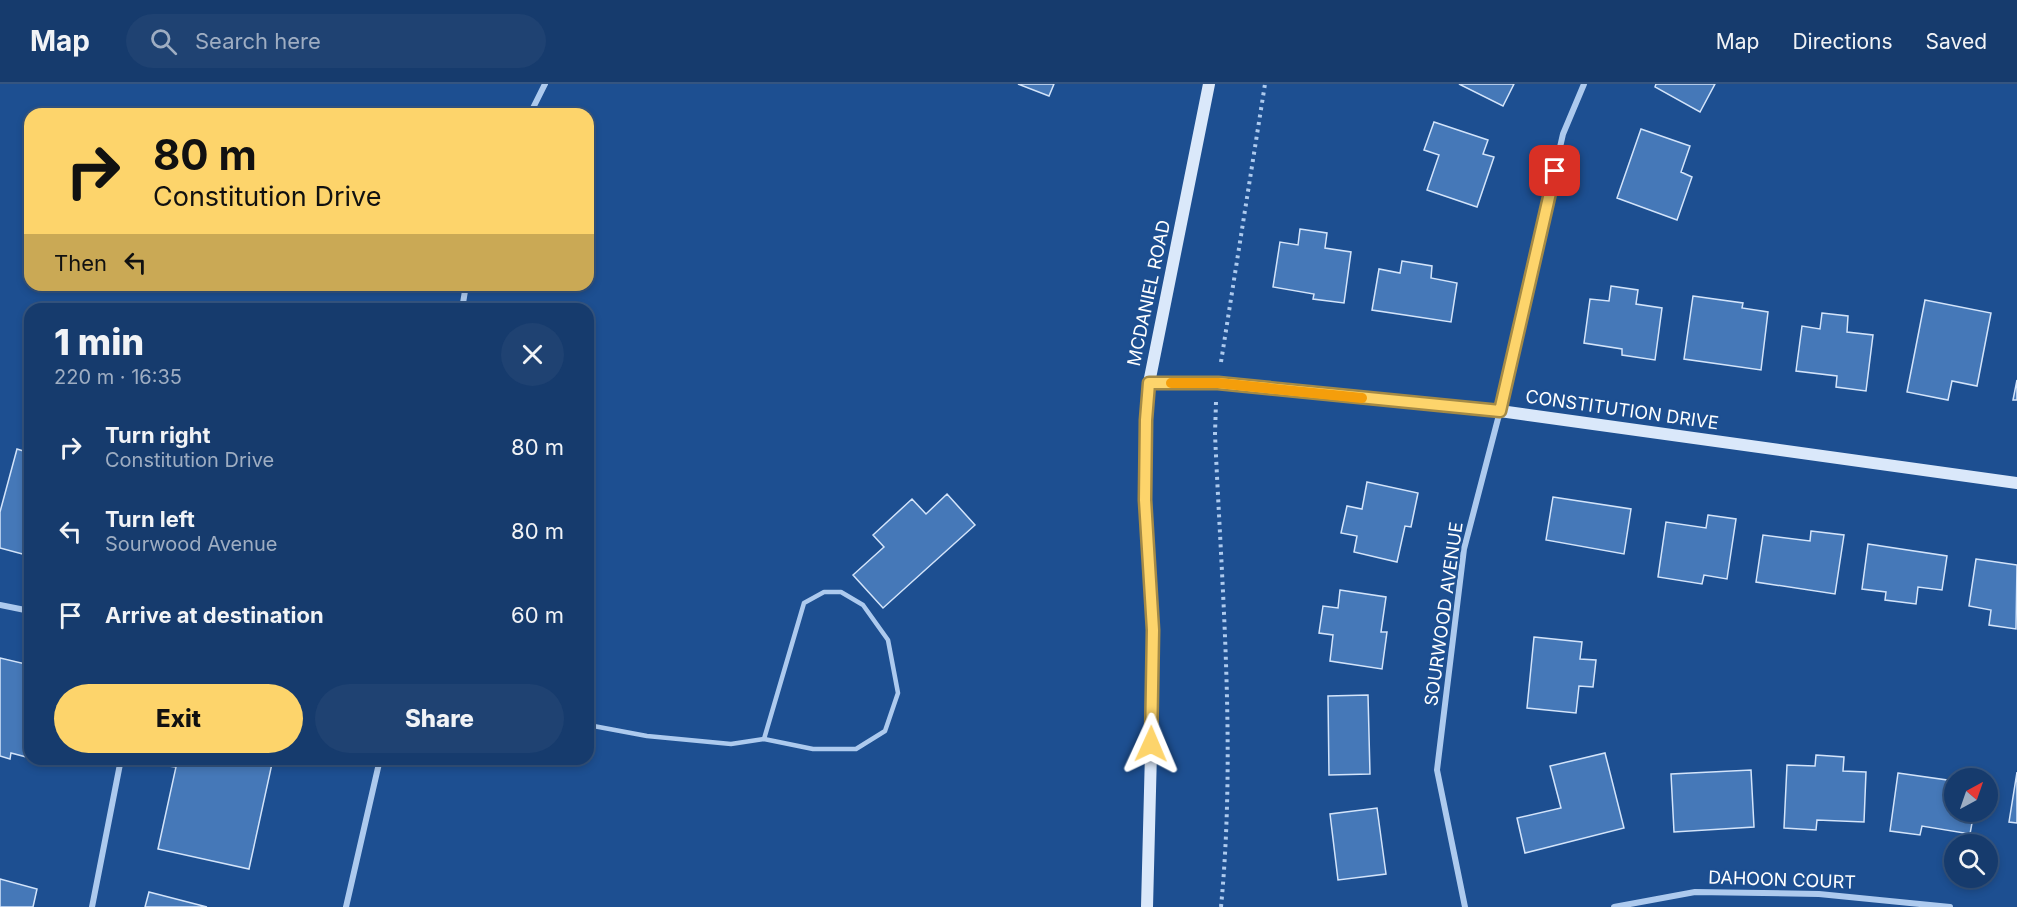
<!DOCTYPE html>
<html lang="en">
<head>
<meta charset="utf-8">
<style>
	body { margin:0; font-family:Inter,sans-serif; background:#1f4272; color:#f1f3f6; height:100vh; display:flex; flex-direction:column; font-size:22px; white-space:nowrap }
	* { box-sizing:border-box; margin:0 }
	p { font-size:20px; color:#9eadc2 }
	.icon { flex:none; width:33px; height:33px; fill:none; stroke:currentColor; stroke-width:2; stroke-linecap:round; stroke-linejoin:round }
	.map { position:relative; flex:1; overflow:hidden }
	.panel { position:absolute; left:24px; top:219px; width:570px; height:462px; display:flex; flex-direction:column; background:#163b6d; border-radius:18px; box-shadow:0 3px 9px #0003,0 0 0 2px #355580 }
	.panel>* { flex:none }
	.hud { position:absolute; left:24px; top:24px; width:570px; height:183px; border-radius:18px; box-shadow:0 3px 9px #0003,0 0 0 2px #355580; background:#fdd46b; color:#111; overflow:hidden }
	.needle { width:39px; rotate:40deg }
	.fabs { position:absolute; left:1944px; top:684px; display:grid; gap:12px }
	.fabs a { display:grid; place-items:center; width:54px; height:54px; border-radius:50%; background:#163b6d; box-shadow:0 3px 9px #0003,0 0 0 2px #355580; font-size:30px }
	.pin { position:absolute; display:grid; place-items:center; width:51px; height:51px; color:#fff; margin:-26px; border-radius:12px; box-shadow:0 3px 9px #0006 }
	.me { position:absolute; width:66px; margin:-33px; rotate:1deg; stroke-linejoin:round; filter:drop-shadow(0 0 4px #0008) }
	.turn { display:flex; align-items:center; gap:21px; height:126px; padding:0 30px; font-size:27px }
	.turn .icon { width:78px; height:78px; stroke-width:2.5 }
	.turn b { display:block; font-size:42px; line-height:51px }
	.then { display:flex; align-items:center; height:57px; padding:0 30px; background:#0003; gap:12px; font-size:22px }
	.round { display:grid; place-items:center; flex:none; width:63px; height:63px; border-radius:32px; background:#1f4272 }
	.summary { display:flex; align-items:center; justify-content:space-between; height:102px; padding:0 30px }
	h1 { font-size:36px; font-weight:800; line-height:45px }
	.action { display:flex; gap:12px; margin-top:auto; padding:12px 30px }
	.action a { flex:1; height:69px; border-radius:36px; background:#fdd46b; color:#111; font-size:24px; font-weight:800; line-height:69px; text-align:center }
	.action a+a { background:#1f4272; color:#f1f3f6 }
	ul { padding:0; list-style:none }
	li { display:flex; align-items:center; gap:18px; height:84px; padding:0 30px }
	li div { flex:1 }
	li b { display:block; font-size:22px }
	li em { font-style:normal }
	header { display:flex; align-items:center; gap:36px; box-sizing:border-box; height:84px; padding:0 30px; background:#163b6d; border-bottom:2px solid #355580 }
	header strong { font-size:28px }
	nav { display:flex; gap:33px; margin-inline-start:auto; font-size:21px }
	.search { width:420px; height:54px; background:#1f4272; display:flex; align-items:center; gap:15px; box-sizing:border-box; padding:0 21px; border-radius:33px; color:#9eadc2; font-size:22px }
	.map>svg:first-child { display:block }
	.building { fill:#4578b8; stroke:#d3e4fa; stroke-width:1.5 }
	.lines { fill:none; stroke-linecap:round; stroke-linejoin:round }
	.path { stroke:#adcaee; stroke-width:4; stroke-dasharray:3 4.5; stroke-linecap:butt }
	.lane { stroke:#adcaee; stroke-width:4.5 }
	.street { stroke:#adcaee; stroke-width:6 }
	.secondary { stroke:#dae8fa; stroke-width:12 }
	.route-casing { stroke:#a48a46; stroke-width:15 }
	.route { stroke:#fdd46b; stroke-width:10 }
	.slow { stroke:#f59e0b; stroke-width:10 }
	.labels { text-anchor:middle; stroke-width:4.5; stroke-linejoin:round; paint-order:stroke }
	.street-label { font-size:18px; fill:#fff; stroke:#1d4f91 }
</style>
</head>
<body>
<header>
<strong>Map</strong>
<div class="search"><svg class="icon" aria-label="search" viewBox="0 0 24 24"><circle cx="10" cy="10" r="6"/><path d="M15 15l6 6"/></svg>Search here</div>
<nav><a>Map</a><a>Directions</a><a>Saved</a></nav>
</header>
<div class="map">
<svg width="2017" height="823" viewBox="0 0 2017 823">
	<rect width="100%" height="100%" fill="#1d4f91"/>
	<path class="building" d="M1018,0H1054L1049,12Z
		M1459,0H1514L1503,22Z
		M1656,0H1715L1700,28L1655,3Z
		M1434,38L1488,56L1483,70L1494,73L1477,123L1427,106L1439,71L1424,66Z
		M1641,45L1690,62L1681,88L1692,93L1677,136L1617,114Z
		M1300,145L1327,149L1325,164L1351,168L1344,219L1313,215L1314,210L1273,203L1280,158L1298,161Z
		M1402,177L1432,182L1431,194L1457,199L1451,238L1372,226L1379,185L1400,189Z
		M1611,202L1638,206L1636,220L1662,224L1655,276L1622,271V265L1584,259L1590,215L1609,217Z
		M1693,212L1743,219L1742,224L1768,228L1761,286L1684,275Z
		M1925,216L1991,229L1977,302L1952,297L1948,316L1907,308Z
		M1822,229L1848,232L1847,248L1873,251L1866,307L1836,303L1837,292L1796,287L1802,242L1820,245Z
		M2017,296V316H2013Z
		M17,365L30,369V472L0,464V428Z
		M1367,398L1418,409L1411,443L1405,442L1397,478L1354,468L1357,452L1341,449L1347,422L1362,425Z
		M947,410L975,441L883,524L853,491L884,463L873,451L912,415L926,430Z
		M1553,413L1631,425L1624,470L1546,456Z
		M1708,431L1736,435L1727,495L1704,491L1702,500L1658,493L1666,438L1706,444Z
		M1811,447L1844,451L1835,510L1756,498L1763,451L1810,457Z
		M1868,460L1947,472L1942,506L1918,503L1916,520L1885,516L1886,508L1862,505Z
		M1976,475L2017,481L2016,545L1989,541L1991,526L1969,522Z
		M1340,506L1386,513L1381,548H1387L1382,585L1330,577L1333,551L1319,549L1323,522L1338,524Z
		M1534,553L1582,558L1580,575L1596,576L1593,603L1579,602L1576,629L1527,624Z
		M0,574L30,581V674L11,669L10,675L0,672Z
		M1368,611L1370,690L1329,691L1328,612Z
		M1605,669L1624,744L1525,769L1517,734L1561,724L1550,682Z
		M1816,671L1844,673L1843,687L1866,688L1864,738L1817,736L1816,746L1784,744L1787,681L1815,682Z
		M35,675H66L65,682Z
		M170,675H273L249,785L158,765L176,683L169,682Z
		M1751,686L1754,743L1674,748L1671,690Z
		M2017,688V739L2009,738Z
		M1898,689L1954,697V728H1974L1970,750L1922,742L1920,751L1890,747Z
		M1377,724L1386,790L1338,796L1330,730Z
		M0,795L37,805L33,823H0Z
		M149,808L207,823H145Z"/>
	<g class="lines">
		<path class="path" d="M1221,278L1265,0
			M1216,318L1215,350C1222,508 1236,666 1221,823"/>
		<path class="lane" d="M588,641L647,652L731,660L764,655L813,665H856L885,647L898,609L888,556L863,521L841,508H824L804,519L764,655"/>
		<path class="street" d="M530,30L545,0
			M462,225L466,201
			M0,521L30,527
			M92,823L121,675
			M346,823L380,675
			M1465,823L1437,686L1464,465L1500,327L1563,50L1584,0
			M1614,823L1695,808L1819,810L1950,823"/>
		<path class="secondary" d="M1149,299H1218L1500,327L2017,399
			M1147,823L1153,591V546L1145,416L1146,336L1149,299L1209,0"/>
	</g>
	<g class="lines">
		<defs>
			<path id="route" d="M1151,660L1153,546L1145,416L1146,336L1149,299H1218L1500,327L1555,87"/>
		</defs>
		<use href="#route" class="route-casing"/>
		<use href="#route" class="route"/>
		<path class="slow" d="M1171,299H1218L1362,314"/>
	</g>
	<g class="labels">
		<g class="street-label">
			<text transform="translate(1149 209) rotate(-78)" y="6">MCDANIEL ROAD</text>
			<text transform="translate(1622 326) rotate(8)" y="6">CONSTITUTION DRIVE</text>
			<text transform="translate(1444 530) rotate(-82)" y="6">SOURWOOD AVENUE</text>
			<text transform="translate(1782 796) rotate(2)" y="6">DAHOON COURT</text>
		</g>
	</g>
</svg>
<div class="fabs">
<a><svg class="needle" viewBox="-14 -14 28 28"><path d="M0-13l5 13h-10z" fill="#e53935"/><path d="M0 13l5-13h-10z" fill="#9eadc2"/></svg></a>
<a><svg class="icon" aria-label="search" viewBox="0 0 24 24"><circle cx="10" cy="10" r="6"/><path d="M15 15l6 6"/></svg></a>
</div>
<div class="pin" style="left:1555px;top:87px;background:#d93025"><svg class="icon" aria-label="arrive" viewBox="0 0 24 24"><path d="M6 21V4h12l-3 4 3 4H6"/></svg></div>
<svg class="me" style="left:1151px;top:660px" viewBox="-20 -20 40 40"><path d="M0-17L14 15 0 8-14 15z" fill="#fdd46b" stroke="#fff" stroke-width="4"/></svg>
<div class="hud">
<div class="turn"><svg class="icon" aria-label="right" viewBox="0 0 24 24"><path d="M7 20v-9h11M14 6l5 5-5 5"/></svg><div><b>80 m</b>Constitution Drive</div></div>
<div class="then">Then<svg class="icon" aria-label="left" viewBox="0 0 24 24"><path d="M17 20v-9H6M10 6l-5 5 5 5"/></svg></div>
</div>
<section class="panel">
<div class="summary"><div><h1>1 min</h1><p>220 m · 16:35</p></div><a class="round"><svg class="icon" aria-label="close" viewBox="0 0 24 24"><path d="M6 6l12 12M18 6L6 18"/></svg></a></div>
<ul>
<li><svg class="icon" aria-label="right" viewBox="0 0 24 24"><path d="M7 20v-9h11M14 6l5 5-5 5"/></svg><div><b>Turn right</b><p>Constitution Drive</p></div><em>80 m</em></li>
<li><svg class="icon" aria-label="left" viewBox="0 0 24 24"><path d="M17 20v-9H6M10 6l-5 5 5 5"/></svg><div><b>Turn left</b><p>Sourwood Avenue</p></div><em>80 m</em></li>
<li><svg class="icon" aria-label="arrive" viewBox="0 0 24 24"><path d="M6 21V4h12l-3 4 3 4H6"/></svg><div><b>Arrive at destination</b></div><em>60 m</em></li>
</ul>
<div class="action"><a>Exit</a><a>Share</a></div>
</section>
</div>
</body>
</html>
